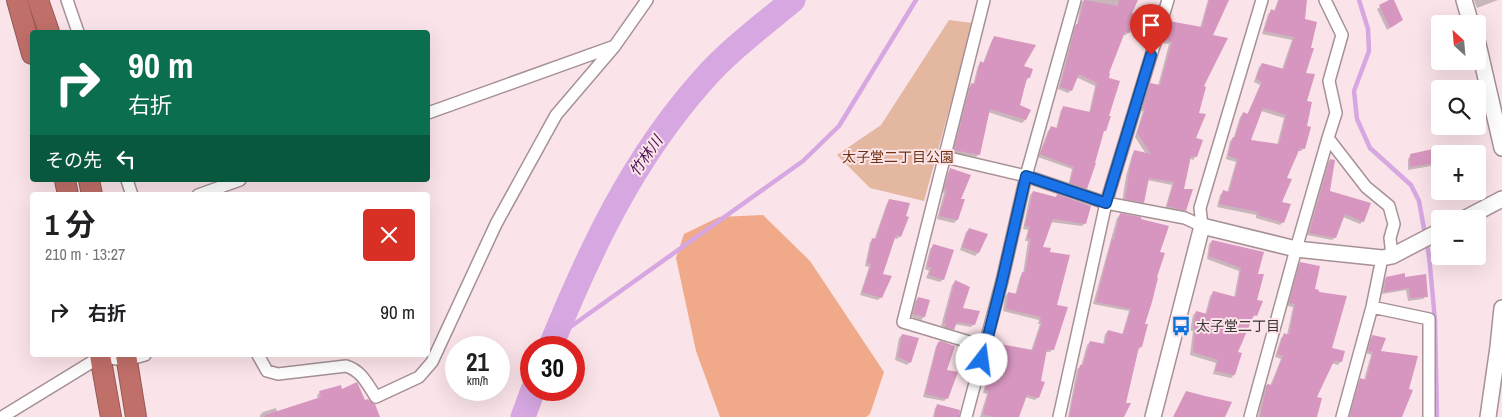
<!DOCTYPE html>
<html lang="ja">
<head>
<meta charset="utf-8">
<style>
	body { margin:0; font-family:"Archivo Narrow","Noto Sans JP",sans-serif; background:#f2f2f2; color:#202124; height:100vh; display:flex; flex-direction:column; font-size:19px; white-space:nowrap }
	* { box-sizing:border-box; margin:0 }
	p { font-size:16px; color:#757577 }
	.icon { flex:none; width:28px; height:28px; fill:none; stroke:currentColor; stroke-width:2; stroke-linecap:round; stroke-linejoin:round }
	.map { position:relative; flex:1; overflow:hidden }
	.drawer { position:absolute; left:30px; top:192px; width:400px; height:165px; display:flex; flex-direction:column; background:#fff; border-radius:5px; box-shadow:0 5px 20px #0002 }
	.drawer>* { flex:none }
	.top-card { position:absolute; left:30px; top:30px; width:400px; height:152px; border-radius:5px; box-shadow:0 5px 20px #0002; background:#0b6e4f; color:#fff; overflow:hidden }
	.needle { width:32px; rotate:334deg }
	.fabs { position:absolute; left:1431px; top:15px; display:grid; gap:10px }
	.fabs a { display:grid; place-items:center; width:55px; height:55px; border-radius:5px; background:#fff; box-shadow:0 5px 20px #0002; font-size:25px }
	.speed { position:absolute; left:445px; top:336px; display:flex; gap:10px; font-size:25px; font-weight:700; text-align:center }
	.speed>* { display:grid; place-content:center; width:65px; height:65px; border-radius:50%; background:#fff; box-shadow:0 5px 20px #0002; line-height:1 }
	.speed small { font-size:12px; font-weight:400 }
	.speed .limit { border:8px solid #d22; background:#fff; color:#111 }
	.pin { position:absolute; display:grid; place-items:center; width:42px; height:42px; color:#fff; margin:-51px -21px; border-radius:50% 50% 50% 0; rotate:-45deg; box-shadow:0 0 5px #0007 }
	.pin .icon { rotate:45deg }
	.me { position:absolute; width:55px; margin:-28px; rotate:15deg; stroke-linejoin:round; filter:drop-shadow(0 0 4px #0008) }
	.turn { display:flex; align-items:center; gap:18px; height:105px; padding:0 15px; font-size:22px }
	.turn .icon { width:65px; height:65px; stroke-width:2.5 }
	.turn b { display:block; font-size:35px; line-height:42px }
	.then { display:flex; align-items:center; height:48px; padding:0 15px; background:#0003; gap:10px; font-size:19px }
	.round { display:grid; place-items:center; flex:none; width:52px; height:52px; border-radius:5px; background:#f2f2f2 }
	.overview { display:flex; align-items:center; justify-content:space-between; height:85px; padding:0 15px }
	h1 { font-size:30px; font-weight:700; line-height:38px }
	ul { padding:0; list-style:none }
	li { display:flex; align-items:center; gap:15px; height:70px; padding:0 15px }
	li div { flex:1 }
	li b { display:block; font-size:19px }
	li em { font-style:normal }
	.map>svg:first-child { display:block }
	.green { fill:#e4b7a1 }
	.forest { fill:#f0aa89 }
	.shadow { fill:#0003; fill-rule:evenodd }
	.lines { fill:none; stroke-linecap:round; stroke-linejoin:round }
	.stream { stroke:#d6a7e1; stroke-width:4.5 }
	.river { stroke:#d6a7e1; stroke-width:25 }
	.building { fill:#d796bf; fill-rule:evenodd }
	.street-casing { stroke:#a69195; stroke-width:14 }
	.secondary-casing { stroke:#a69195; stroke-width:18 }
	.highway-casing { stroke:#935a57; stroke-width:22 }
	.street { stroke:#fff; stroke-width:11 }
	.secondary { stroke:#fff; stroke-width:15 }
	.highway { stroke:#c16f69; stroke-width:20 }
	.route-casing { stroke:#114b97; stroke-width:12 }
	.route { stroke:#1a73e8; stroke-width:9 }
	.labels { text-anchor:middle; stroke-width:4; stroke-linejoin:round; paint-order:stroke }
	.park-label { font-size:14px; fill:#71330f; stroke:#fbe4e9 }
	.poi-label { font-size:14px; fill:#3d3436; stroke:#fbe4e9; text-anchor:start }
	.water-label { font-size:15px; font-style:italic; fill:#491055; stroke:#fbe4e9 }
</style>
</head>
<body>
<div class="map">
<svg width="1502" height="417" viewBox="0 0 1502 417">
	<rect width="100%" height="100%" fill="#fbe4e9"/>
	<path class="green" d="M949,20L973,23L924,201L870,188L837,155L881,125Z"/>
	<path class="forest" d="M763,215L810,261L884,372L870,414L866,417H720L696,351L676,258L684,234L719,217Z"/>
	<path class="shadow" d="M1084,0H1136L1131,14L1129,32L1126,35H1122L1107,73L1102,133L1086,188L1083,191L1068,186L1072,169L1038,157L1048,131L1051,128L1056,129L1061,110L1064,107L1089,113L1095,86L1076,77L1071,90L1068,93L1058,89L1074,28L1077,25L1081,3Z
		M1208,0H1228L1212,36L1194,139L1196,156L1193,160L1189,158L1183,190L1185,210L1182,213L1165,209L1172,185L1147,180L1143,202L1140,205L1122,202L1126,176L1132,155L1135,152L1146,154L1135,137L1143,111H1141L1148,88L1151,85L1158,86L1169,44L1162,43L1167,26L1170,23L1200,28Z
		M1278,0H1306L1303,20L1304,148L1301,151H1298L1286,179L1280,203L1283,222L1280,225L1256,218V215L1217,207L1220,195L1223,192L1227,193L1236,162L1226,159L1230,141L1234,137L1240,117L1243,114L1247,115L1260,85L1254,82L1259,67L1262,64L1282,69L1292,40L1262,34L1268,14L1271,11H1274ZM1261,111L1284,118L1277,145L1249,141Z
		M1392,0L1398,23L1387,30L1377,9Z
		M1474,0H1498L1477,8Z
		M995,37L1029,77L1026,81L1018,106L1025,120L1022,123L988,112L979,154L976,157L952,153L968,88L973,85L978,66L981,63H983L992,40Z
		M1411,155L1434,163L1431,166L1408,170V159Z
		M1330,160L1328,191L1363,221L1360,224L1343,217L1335,237L1332,240L1307,235L1327,163Z
		M951,169L960,199L957,220L954,223L937,219L944,193L942,192L948,172Z
		M1033,192L1055,198L1057,196L1085,223L1082,226L1050,222L1041,248L1056,306L1053,349L1050,352H1045L1038,397L1035,400L1025,397L1017,417H980L987,394L983,393L987,377L991,374L997,348L1000,345L1031,351L1040,324H1038L1039,320L1003,311L1005,296L1008,293L1015,295L1020,277L1023,274L1028,241H1025L1028,230L1023,229L1030,195Z
		M890,201L900,236L897,239L894,238L881,274V297L878,300L860,295L869,267L865,266L870,242L873,240H874L887,203Z
		M1120,215L1159,253L1143,325L1141,347L1138,350L1122,417H1068L1077,369L1081,366L1087,345L1090,342L1103,345L1105,334L1108,331L1122,335L1129,311L1093,304L1117,218Z
		M969,229L978,253L975,256L960,250L966,232Z
		M1212,241L1256,275V315L1251,318L1236,353L1234,375L1231,378L1213,374L1216,363L1190,355L1193,331H1190L1193,315L1196,312L1205,315L1210,296L1213,293L1234,298L1239,271L1207,259L1209,244Z
		M933,246L943,279L940,282L926,278L929,271L925,269L930,249Z
		M1301,263L1313,290L1330,349L1341,361L1338,365L1331,363L1316,398L1315,417H1258L1264,388L1267,385L1270,386L1281,359L1275,357L1281,338L1284,335H1287L1293,307L1287,306L1298,266Z
		M1386,278L1404,279L1426,296L1423,299L1408,301L1406,290L1382,294L1383,281Z
		M955,282L961,309L974,324L971,327L954,324L950,332L942,330L943,326H941L952,285Z
		M918,298L924,317L921,320L911,317L915,301Z
		M902,335L917,339L910,362L907,365L895,360L899,338Z
		M1373,336L1379,352L1407,390L1400,417H1348L1358,383L1361,380H1364L1371,355L1366,353L1370,339Z
		M939,343L947,398L944,401L923,397L936,346Z
		M341,390L364,401L377,417H260V415L263,412L276,408L277,412L318,399L317,395L320,392Z
		M938,405L953,417H933L935,408Z"/>
	<g class="lines">
		<path class="stream" d="M1359,0L1368,29L1369,51L1354,91L1357,119L1370,148L1411,185L1419,201L1429,256L1435,320L1437,417
			M554,337L559,335L803,161L839,126L916,0"/>
		<path class="river" d="M550,348C590,250 632,160 702,81C729,50 762,26 793,0
			M523,417L533,390"/>
	</g>
	<path class="building" d="M1084,0L1118,6L1119,0H1138L1132,13L1136,14L1130,33L1125,32L1109,73H1110L1109,78L1120,81L1109,116H1111L1106,131H1104L1095,163H1096L1087,189L1070,183L1074,167L1040,154L1051,126L1057,128L1063,106L1090,112L1091,110L1097,83L1079,74L1072,91L1060,87L1076,24H1078Z
		M1209,0H1229L1213,35L1228,38L1204,86L1206,87L1199,113L1206,114L1196,138L1203,140L1197,157L1191,156L1184,189H1193L1186,211L1167,206L1174,182L1149,178L1144,203L1125,199L1129,172L1134,150L1151,154L1137,133L1145,109L1143,108L1150,83L1160,85L1172,42L1164,40L1169,21L1202,27Z
		M1279,0H1307L1305,19L1317,22L1311,48H1314L1306,73L1315,74L1307,101L1312,102L1307,126L1311,127L1305,149L1300,148L1287,178L1292,179L1282,202L1291,204L1284,223L1258,215L1259,212L1219,204L1223,190L1229,192L1238,159L1228,156L1233,137H1235L1243,112L1248,114L1262,82L1256,79L1262,63L1284,69L1294,37L1264,31L1271,9L1275,11ZM1263,108L1286,115L1279,144L1251,140Z
		M1389,0H1394L1403,20L1390,28L1379,5Z
		M994,36L1036,45L1024,66L1033,69L1030,78H1027L1020,105L1031,110L1026,120L990,109L980,155L954,150L971,83L975,84L980,61L984,63Z
		M1433,149L1435,163L1410,167V154Z
		M1330,159L1335,160L1330,191L1371,203L1364,222L1345,214L1336,238L1309,233Z
		M950,168L971,175L961,199H965L958,220L939,216L947,190L944,189Z
		M1033,191L1056,197L1057,194L1091,206L1086,224L1053,219L1043,247L1051,248L1050,252L1070,255L1057,305L1068,307L1054,350L1047,349L1041,381L1045,382L1039,398L1027,395L1019,417H994L983,414L989,391L985,390L990,372L993,373L999,344L1033,350L1042,322L1040,321L1041,317L1006,309L1008,292L1017,294L1022,272L1025,273L1031,239L1027,238L1030,227L1025,226Z
		M889,199L910,203L906,216L909,217L901,237L896,235L883,274L892,276L882,298L862,292L871,264L867,263L872,238L876,239Z
		M1120,213L1141,217V219L1169,226L1160,252L1165,253L1157,277L1158,278L1152,302L1145,324H1148L1142,347H1139L1126,403H1131L1124,417H1069L1080,365H1083L1090,341L1105,344L1108,330L1123,334L1131,309L1096,302L1112,239L1114,240Z
		M969,228L988,234L979,253L962,247Z
		M1212,240L1264,252L1258,274H1264L1257,300L1263,301L1257,316L1254,315L1238,352L1242,353L1235,375L1215,371L1218,360L1193,352L1195,329L1193,328L1196,311L1207,314L1213,291L1236,297L1241,268L1209,256Z
		M933,244L954,250L944,280L929,275L931,268L927,266Z
		M1300,262L1320,266L1315,289L1319,290V292L1347,296L1332,348L1345,351L1342,362L1334,361L1317,397L1322,398L1317,417H1260L1267,384L1272,385L1283,356L1277,354L1284,333L1289,335L1295,304L1289,303Z
		M1405,273V277L1426,274L1428,297L1410,298L1409,288L1384,292L1386,277Z
		M955,280L970,287L963,308L980,311L975,325L957,322L954,330L945,327L946,323H944Z
		M918,297L930,300L925,317L913,314Z
		M902,334L919,338L911,363L898,357Z
		M1372,335L1386,338L1381,351L1418,356L1409,389L1413,390L1402,417H1350L1360,378L1366,380L1373,352L1368,351Z
		M941,341L955,346L947,370L958,372L948,399L925,394L938,342Z
		M357,382L365,400L368,399L375,404L380,417H265V415L321,397L319,391L341,385L342,389Z
		M1186,391L1205,396L1232,402L1225,417H1173Z
		M937,404L960,410L959,417H934Z"/>
	<g class="lines">
		<defs>
			<path id="street" d="M67,0L78,32
				M984,0L903,322L986,347
				M1325,0L1342,35L1329,81L1336,113L1328,138L1366,187L1389,206L1394,224L1390,238L1392,256
				M428,113L612,47
				M945,157L1026,176L1106,203L1185,218L1202,226
				M127,180L132,195
				M198,195L240,180
				M1202,226L1200,208L1262,0
				M1372,307L1429,319V417
				M258,355L267,371L278,374L346,366C362,371 367,384 376,397L419,377L432,362L496,224L556,115L614,47L647,0
				M2,417L100,357L127,360L145,355
				M966,417L1002,281L1026,176L1075,0
				M1059,417L1106,203L1168,0
				M1250,417L1296,249L1328,138
				M1342,417L1372,307L1382,258"/>
			<path id="secondary" d="M1464,0L1471,24
				M1478,44L1502,148
				M1464,219L1502,199
				M1153,417L1202,226L1296,249L1382,258L1392,256L1440,231
				M1488,417L1498,347L1502,308"/>
			<path id="highway" d="M17,0L32,54
				M38,0L49,32
				M65,180L68,195
				M89,180L92,195
				M100,355L111,417
				M126,355L136,417"/>
		</defs>
		<use href="#street" class="street-casing"/>
		<use href="#secondary" class="secondary-casing"/>
		<use href="#highway" class="highway-casing"/>
		<use href="#street" class="street"/>
		<use href="#secondary" class="secondary"/>
		<use href="#highway" class="highway"/>
	</g>
	<g class="lines">
		<defs>
			<path id="route" d="M982,360L1002,281L1026,176L1106,203L1151,55"/>
		</defs>
		<use href="#route" class="route-casing"/>
		<use href="#route" class="route"/>
	</g>
	<defs>
		<symbol id="bus-bare" viewBox="-9 -9 18 18"><path d="M-5-6H5V4H4V6H2V4H-2V6H-4V4H-5ZM-3.5-4V0h7V-4ZM-3.5 1.2v1.5H-2V1.2ZM2 1.2v1.5H3.5V1.2Z" fill="#0c74dc" stroke="#fbe4e9" stroke-width="2.5" paint-order="stroke"/></symbol>
	</defs>
	<g fill-rule="evenodd">
		<use href="#bus-bare" x="1167" y="312" width="28" height="28"/>
	</g>
	<g class="labels">
		<g class="park-label">
			<text x="898" y="162">太子堂二丁目公園</text>
		</g>
		<g class="poi-label">
			<text x="1196" y="331">太子堂二丁目</text>
		</g>
		<g class="water-label">
			<text transform="translate(646 156) rotate(-55)" y="5">竹林川</text>
		</g>
	</g>
</svg>
<div class="fabs">
<a><svg class="needle" viewBox="-14 -14 28 28"><path d="M0-13l5 13h-10z" fill="#e53935"/><path d="M0 13l5-13h-10z" fill="#757577"/></svg></a>
<a><svg class="icon" aria-label="search" viewBox="0 0 24 24"><circle cx="10" cy="10" r="6"/><path d="M15 15l6 6"/></svg></a>
<a>+</a>
<a>−</a>
</div>
<div class="speed"><div>21<small>km/h</small></div><div class="limit">30</div></div>
<div class="pin" style="left:1151px;top:55px;background:#d93025"><svg class="icon" aria-label="arrive" viewBox="0 0 24 24"><path d="M6 21V4h12l-3 4 3 4H6"/></svg></div>
<svg class="me" style="left:982px;top:360px" viewBox="-20 -20 40 40"><circle r="19" fill="#fff"/><path d="M0-13L10 11 0 6-10 11z" fill="#1a73e8"/></svg>
<div class="top-card">
<div class="turn"><svg class="icon" aria-label="right" viewBox="0 0 24 24"><path d="M7 20v-9h11M14 6l5 5-5 5"/></svg><div><b>90 m</b>右折</div></div>
<div class="then">その先<svg class="icon" aria-label="left" viewBox="0 0 24 24"><path d="M17 20v-9H6M10 6l-5 5 5 5"/></svg></div>
</div>
<section class="drawer">
<div class="overview"><div><h1>1 分</h1><p>210 m · 13:27</p></div><a class="round" style="background:#d93025;color:#fff"><svg class="icon" aria-label="close" viewBox="0 0 24 24"><path d="M6 6l12 12M18 6L6 18"/></svg></a></div>
<ul>
<li><svg class="icon" aria-label="right" viewBox="0 0 24 24"><path d="M7 20v-9h11M14 6l5 5-5 5"/></svg><div><b>右折</b></div><em>90 m</em></li>
</ul>
</section>
</div>
</body>
</html>
